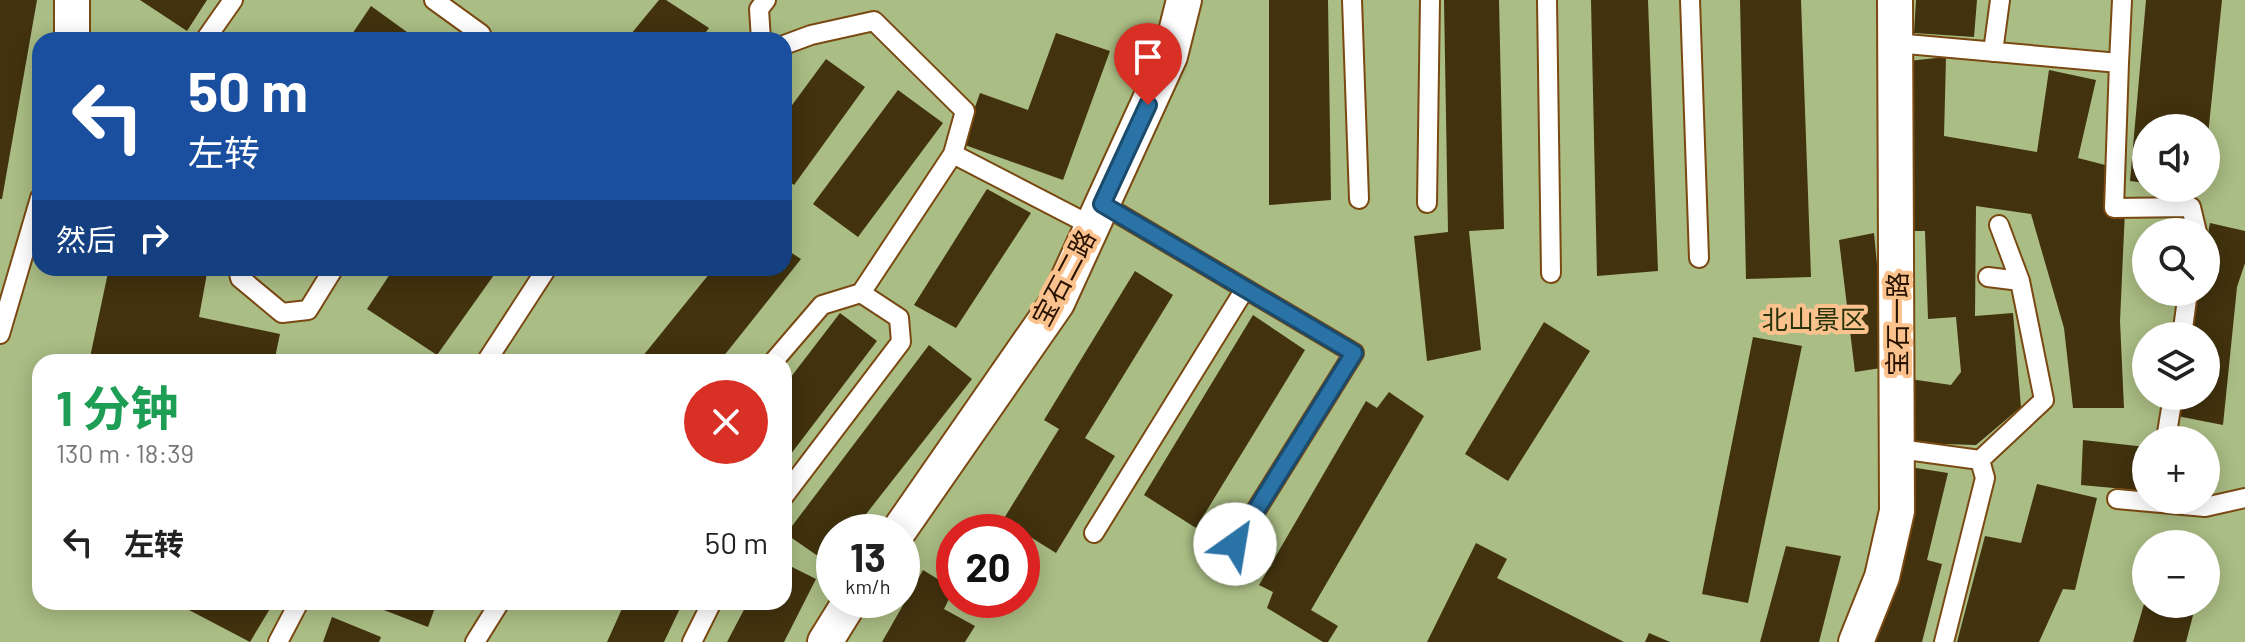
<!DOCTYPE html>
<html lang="zh">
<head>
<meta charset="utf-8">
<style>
	body { margin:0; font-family:Barlow,"Noto Sans SC",sans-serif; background:#f6f6f6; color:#222; height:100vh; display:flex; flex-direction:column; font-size:30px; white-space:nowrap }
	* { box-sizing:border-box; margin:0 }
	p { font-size:26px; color:#767676 }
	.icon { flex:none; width:44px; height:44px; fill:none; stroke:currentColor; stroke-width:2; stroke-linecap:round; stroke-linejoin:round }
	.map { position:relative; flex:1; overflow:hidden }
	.sheet { position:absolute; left:32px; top:354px; width:760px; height:256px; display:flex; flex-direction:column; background:#fff; border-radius:24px; box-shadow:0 4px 20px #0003 }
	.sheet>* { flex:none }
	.top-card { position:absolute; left:32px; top:32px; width:760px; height:244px; border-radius:24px; box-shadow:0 4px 20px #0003; background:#1a4fa0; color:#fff; overflow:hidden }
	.buttons { position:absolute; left:2132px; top:114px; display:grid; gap:16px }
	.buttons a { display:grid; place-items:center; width:88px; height:88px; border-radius:50%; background:#fff; box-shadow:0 4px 20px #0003; font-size:40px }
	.speed { position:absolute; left:816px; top:514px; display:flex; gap:16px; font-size:40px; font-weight:700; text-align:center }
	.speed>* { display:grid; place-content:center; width:104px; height:104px; border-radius:50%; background:#fff; box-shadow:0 4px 20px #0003; line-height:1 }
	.speed small { font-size:20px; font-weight:400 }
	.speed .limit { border:12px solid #d22; background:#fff; color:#111 }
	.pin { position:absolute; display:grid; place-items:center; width:68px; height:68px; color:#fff; margin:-82px -34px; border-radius:50% 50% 50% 0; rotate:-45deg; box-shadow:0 0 8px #0007 }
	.pin .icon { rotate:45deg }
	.me { position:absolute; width:88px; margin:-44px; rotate:32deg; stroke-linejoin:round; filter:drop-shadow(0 0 6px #0008) }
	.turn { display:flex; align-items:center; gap:28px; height:168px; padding:0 24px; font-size:36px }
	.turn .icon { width:104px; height:104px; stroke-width:2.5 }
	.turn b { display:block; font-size:56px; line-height:68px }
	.then { display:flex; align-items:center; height:76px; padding:0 24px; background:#0003; gap:16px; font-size:30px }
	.round { display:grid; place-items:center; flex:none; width:84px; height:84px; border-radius:42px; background:#f6f6f6 }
	.headline { display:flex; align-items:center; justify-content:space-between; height:136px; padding:0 24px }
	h1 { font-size:48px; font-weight:700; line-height:60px; color:#1e9e55 }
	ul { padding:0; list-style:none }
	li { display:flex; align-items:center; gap:24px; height:104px; padding:0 24px }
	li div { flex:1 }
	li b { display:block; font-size:30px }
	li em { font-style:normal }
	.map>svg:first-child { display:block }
	.green { fill:#aabd84; fill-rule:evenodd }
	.building { fill:#42320e }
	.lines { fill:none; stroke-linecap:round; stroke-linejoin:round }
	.lane-casing { stroke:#7a4912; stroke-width:22 }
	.street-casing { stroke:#7a4912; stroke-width:38 }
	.lane { stroke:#fff; stroke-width:18 }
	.street { stroke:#fff; stroke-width:34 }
	.route-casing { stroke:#1b4b6c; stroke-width:20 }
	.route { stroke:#2a73a6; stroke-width:14 }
	.labels { text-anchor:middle; stroke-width:8; stroke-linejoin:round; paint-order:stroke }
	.street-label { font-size:26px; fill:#271200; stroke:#fbc28e }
	.park-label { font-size:26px; fill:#28330a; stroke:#fbc28e }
</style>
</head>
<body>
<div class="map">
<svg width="2245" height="642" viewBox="0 0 2245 642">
	<rect width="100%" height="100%" fill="#fbc28e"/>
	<path class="green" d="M0,0H2245V642H0ZM40,40H784V268H40ZM2146,128H2206V188H2146ZM2146,232H2206V292H2146ZM2146,336H2206V396H2146ZM40,362H784V602H40ZM2146,440H2206V500H2146ZM834,532H902V600H834ZM954,532H1022V600H954ZM2146,544H2206V604H2146Z"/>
	<path class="building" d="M0,0H37L2,199H0Z
		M140,0H207L187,31Z
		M659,0H666L709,28L700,40H626Z
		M1269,0H1328L1331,200L1269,205Z
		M1444,0H1499L1504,229L1469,231L1481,350L1427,361L1414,236L1448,232Z
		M1591,0H1648L1658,271L1597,276Z
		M1740,0H1801L1811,277L1746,279Z
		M1916,0H1977L1974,37L1914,33Z
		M2146,0H2222L2208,135L2206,128H2146V183L2130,181Z
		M371,6L418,40H348Z
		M1056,33L1110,51L1063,180L962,144L980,93L1028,110Z
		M1946,57L1944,136L2037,152L2049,70L2096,80L2078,158L2109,166L2125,210L2120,321L2124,408H2073L2064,328L2031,214L1976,206L1975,316L2013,313L2021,407L1976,445L1910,443V379L1951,385L1961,372L1956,317L1928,319L1925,231H1909L1908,61Z
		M826,59L865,87L794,185L784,178V116Z
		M898,90L943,123L858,237L813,204Z
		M987,189L1031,213L956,328L914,305Z
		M2210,223L2245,231V263L2237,287L2223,425L2177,416L2180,396H2206V336H2190L2196,292H2206V243Z
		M1874,233L1887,367L1855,372L1839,240Z
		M784,248L801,259L719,362H638L714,268H722L732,276L739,268H784Z
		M109,268H208L199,317L280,334L274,362H89Z
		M394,268H485L494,275L437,355L367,309Z
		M1135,271L1173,295L1085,438L1115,456L1056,553L1003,520L1059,429L1044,420Z
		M840,313L877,341L784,463V386Z
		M1253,315L1305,350L1196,528L1144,495Z
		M1544,322L1590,351L1508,481L1465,454Z
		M1753,337L1802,346L1748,603L1702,594Z
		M929,345L972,379L852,532H834V555L828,563L786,534Z
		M1389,392L1424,416L1311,610L1338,626L1328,642H1323L1267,608L1273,592L1259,585L1366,401L1377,408Z
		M2083,440L2146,447V491L2081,485Z
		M2206,453L2212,454L2209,497L2206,496Z
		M1910,467L1948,473L1927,560L1942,564L1922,642H1875L1898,553Z
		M2037,484L2097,498L2075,590L2063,589L2039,642H1957L1985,536L2021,543Z
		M1476,543L1507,559L1497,578L1624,642H1427Z
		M1786,546L1841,556L1819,642H1760Z
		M784,563L816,579L784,642H727L748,602H784Z
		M923,570L954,589L944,609L975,626L965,642H882Z
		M194,602H274L250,642L189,610Z
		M363,602H437L428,627Z
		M625,602H683L664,642H607Z
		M2144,604H2196L2186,642H2133Z
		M332,617L381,637L379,642H323Z
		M1649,633L1670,642H1645Z"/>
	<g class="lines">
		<defs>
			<path id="lane" d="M434,0L481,34L483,40
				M1352,0L1359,199
				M1547,0L1551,273
				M1690,0L1699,258
				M205,40L233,0
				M761,40L759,9L766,0
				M1895,43L2119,63L2114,208L2191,207L2197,232
				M784,45L811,35L874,21L965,111L953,154L1092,226
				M1993,52L2000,0
				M2119,63L2122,0
				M1427,203L1430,0
				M1102,204L1354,353L1235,544
				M238,268L240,278L282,313L308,310L334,268
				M1988,277L2020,281
				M0,334L40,198
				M2182,336L2188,292
				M486,362L547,268
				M773,362L822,305L861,293L953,154
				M2167,433L2173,396
				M1899,449L1980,460L2044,400L2020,281L1999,225
				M784,496L901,342L899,318L861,293
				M2117,499L2205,507L2245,498
				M1094,533L1245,289
				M278,642L299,602
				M475,642L500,602
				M692,642L712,602
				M1944,642L1985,478L1980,460"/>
			<path id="street" d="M72,40V0
				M898,532L1057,303L1170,56L1184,0
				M825,642L851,600
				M1856,642L1882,577L1897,511L1895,0"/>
		</defs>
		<use href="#lane" class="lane-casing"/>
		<use href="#street" class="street-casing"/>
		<use href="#lane" class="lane"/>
		<use href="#street" class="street"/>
	</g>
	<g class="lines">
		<defs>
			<path id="route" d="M1148,105L1102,204L1354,353L1235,544"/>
		</defs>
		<use href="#route" class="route-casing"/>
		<use href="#route" class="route"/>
	</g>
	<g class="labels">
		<g class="street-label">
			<text transform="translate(1064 278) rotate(-62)" y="9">宝石二路</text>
			<text transform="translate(1898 324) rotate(-90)" y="9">宝石一路</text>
		</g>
		<g class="park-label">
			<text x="1814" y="329">北山景区</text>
		</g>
	</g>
</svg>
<div class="buttons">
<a><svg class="icon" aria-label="sound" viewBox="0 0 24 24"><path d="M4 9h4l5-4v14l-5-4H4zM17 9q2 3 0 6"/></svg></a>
<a><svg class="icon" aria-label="search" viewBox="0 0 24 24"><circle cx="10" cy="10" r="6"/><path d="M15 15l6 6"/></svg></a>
<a><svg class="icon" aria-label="layers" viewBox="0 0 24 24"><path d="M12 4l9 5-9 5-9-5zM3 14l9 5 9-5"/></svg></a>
<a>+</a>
<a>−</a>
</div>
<div class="speed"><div>13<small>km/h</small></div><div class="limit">20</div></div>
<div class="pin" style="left:1148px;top:105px;background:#d93025"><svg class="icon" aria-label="arrive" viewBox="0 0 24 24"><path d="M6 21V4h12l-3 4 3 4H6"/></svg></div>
<svg class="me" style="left:1235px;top:544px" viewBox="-20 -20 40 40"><circle r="19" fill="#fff"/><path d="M0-13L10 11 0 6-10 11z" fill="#2a73a6"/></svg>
<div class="top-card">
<div class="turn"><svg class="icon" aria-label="left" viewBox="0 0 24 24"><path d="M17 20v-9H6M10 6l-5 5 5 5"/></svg><div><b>50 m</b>左转</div></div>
<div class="then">然后<svg class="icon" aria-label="right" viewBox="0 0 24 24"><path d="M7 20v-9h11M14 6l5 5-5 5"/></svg></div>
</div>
<section class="sheet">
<div class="headline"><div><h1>1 分钟</h1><p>130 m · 18:39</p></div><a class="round" style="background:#d93025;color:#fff"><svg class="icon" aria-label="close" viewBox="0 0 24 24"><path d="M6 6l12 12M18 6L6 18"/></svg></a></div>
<ul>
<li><svg class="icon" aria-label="left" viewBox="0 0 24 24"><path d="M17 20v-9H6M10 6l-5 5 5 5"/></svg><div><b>左转</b></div><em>50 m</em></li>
</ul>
</section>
</div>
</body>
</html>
